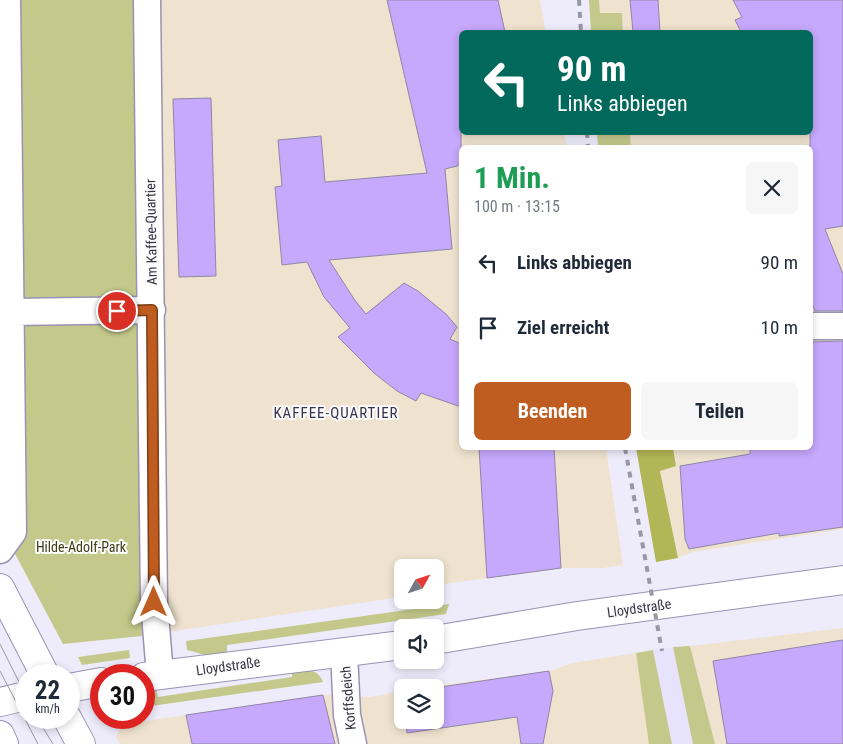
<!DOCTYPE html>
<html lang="de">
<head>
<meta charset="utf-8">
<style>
	body { margin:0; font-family:"Roboto Condensed",sans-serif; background:#f6f6f7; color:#1f2937; height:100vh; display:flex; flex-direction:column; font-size:19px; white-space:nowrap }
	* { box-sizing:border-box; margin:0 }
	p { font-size:16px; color:#747a83 }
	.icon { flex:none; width:28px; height:28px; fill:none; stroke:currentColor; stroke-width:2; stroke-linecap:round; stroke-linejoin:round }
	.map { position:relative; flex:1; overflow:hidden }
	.drawer { position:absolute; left:459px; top:145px; width:354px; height:305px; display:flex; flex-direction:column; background:#fff; border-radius:8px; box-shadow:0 2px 8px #0003 }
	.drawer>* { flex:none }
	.banner { position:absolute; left:459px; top:30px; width:354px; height:105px; border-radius:8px; box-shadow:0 2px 8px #0003; background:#00695c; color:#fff; overflow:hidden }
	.needle { width:32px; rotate:50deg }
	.controls { position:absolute; left:394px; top:559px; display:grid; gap:10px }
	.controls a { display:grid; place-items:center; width:50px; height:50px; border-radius:8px; background:#fff; box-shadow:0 2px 8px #0003; font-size:25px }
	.speed { position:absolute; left:15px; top:664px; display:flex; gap:10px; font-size:25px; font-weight:700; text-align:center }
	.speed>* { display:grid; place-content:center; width:65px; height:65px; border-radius:50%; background:#fff; box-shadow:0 2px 8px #0003; line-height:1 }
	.speed small { font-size:12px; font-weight:400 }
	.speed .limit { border:8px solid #d22; background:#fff; color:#111 }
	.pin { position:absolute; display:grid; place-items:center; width:42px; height:42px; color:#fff; margin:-21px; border:2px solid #fff; border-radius:50%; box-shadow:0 1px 5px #0007 }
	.me { position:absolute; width:55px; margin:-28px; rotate:0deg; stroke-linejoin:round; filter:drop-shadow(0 0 4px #0008) }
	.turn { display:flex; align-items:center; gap:18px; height:105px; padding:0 15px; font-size:22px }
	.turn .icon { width:65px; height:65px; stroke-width:2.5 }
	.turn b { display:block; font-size:35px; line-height:42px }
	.round { display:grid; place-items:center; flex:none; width:52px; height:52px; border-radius:8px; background:#f6f6f7 }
	.summary { display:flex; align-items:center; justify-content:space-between; height:85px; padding:0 15px }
	h1 { font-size:30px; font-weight:700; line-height:38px; color:#1e9e55 }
	.primary-button { display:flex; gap:10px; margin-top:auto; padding:10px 15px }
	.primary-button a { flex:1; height:58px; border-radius:8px; background:#bf5d20; color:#fff; font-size:20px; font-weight:700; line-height:58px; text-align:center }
	.primary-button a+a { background:#f6f6f7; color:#1f2937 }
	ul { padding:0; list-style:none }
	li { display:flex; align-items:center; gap:15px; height:65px; padding:0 15px }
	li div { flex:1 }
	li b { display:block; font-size:19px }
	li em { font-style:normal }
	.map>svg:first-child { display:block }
	.commercial { fill:#efe3cf }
	.built { fill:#e7e3fd }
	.green { fill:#c4c98b }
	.forest { fill:#b1b656 }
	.building { fill:#c6a8fc; stroke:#9086a5 }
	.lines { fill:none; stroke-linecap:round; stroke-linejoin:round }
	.street-casing { stroke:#9893b3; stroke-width:29 }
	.secondary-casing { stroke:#9893b3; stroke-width:30 }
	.street { stroke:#fff; stroke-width:26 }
	.secondary { stroke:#fff; stroke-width:28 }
	.tram { stroke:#9997a5; stroke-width:1 }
	.rail { stroke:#9997a5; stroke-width:4; stroke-dasharray:6 6; stroke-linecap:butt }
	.route-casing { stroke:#7c3c15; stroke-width:12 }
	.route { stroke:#bf5d20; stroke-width:9 }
	.labels { text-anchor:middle; stroke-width:4; stroke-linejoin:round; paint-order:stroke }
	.street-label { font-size:14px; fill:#373543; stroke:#fcfcfc }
	.park-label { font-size:14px; fill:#3b3d14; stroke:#fcfcfc }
	.neighbourhood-label { font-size:15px; letter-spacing:1px; fill:#37324d; stroke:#fcfcfc }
</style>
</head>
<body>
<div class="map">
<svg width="843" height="744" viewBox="0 0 843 744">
	<rect width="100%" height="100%" fill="#eeecfb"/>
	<path class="commercial" d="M138,0H540L546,32H461V132L564,133L567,147L461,148V448H606L623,565L603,568H566L435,585V568H402V595L394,598L142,636V322Z
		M599,0H843V529L693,552L678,558L660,471L676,466L673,448H810V148L631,147L630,133L810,132V32H623L622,13H600Z
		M843,628V744H715L690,646Z
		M636,653L650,744H120L116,737L120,728L125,724L323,695L370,697L402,691V720H435V688L426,687L550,671L572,663Z"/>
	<path class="built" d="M673,647L693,744H672L653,650Z"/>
	<path class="green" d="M18,0H138L142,322V636L63,644L13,550Z
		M589,0H599L600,13H622L623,32H591Z
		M597,133H630L631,147H598Z
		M449,604L446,614L227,645V654L205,655L187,650L186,641Z
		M690,646L715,744H693L673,647Z
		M129,650L130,658L82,665L78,657Z
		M653,650L672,744H649L636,653Z
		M292,669C304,669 318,668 323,682L144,707V690L156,689L158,697L292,677Z"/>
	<path class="forest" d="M636,448H673L676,466L660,471L678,558L656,562Z"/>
	<path class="building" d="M387,0H498L505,32H461V165L445,169L452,249L329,260L354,299L366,314L404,283L418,291L446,314L457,327L450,339L461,344V407L421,393L416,401L397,391L374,373L338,337L350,328L324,297L307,262L282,265L275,187L282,186L278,140L321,136L325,182L427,173Z
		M630,0H658L660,32H633Z
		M733,0H843V226L825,229L843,274V311H815L810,300V32H741L735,20L742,17Z
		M211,98L216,276L179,277L173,99Z
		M843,341V527L779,536V533L689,549L685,539L680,466L750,454V448H810V342Z
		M479,448H554L561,568L487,578Z
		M843,640V744H727L713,661Z
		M549,671L553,691L543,744H521L517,717L407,733L406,720H435L434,688Z
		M323,695L335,744H192L186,715Z"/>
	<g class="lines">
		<defs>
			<path id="street" d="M147,0L154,602L160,675
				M11,312L152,310
				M810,326H843
				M0,550L13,532L7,0
				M344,652L347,715L353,744"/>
			<path id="secondary" d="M0,588L45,675
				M435,640L577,616L843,580
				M144,677L402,645
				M69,688L101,682
				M0,702L26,696
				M67,718L81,744
				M0,735L4,744"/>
		</defs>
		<use href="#street" class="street-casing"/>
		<use href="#secondary" class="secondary-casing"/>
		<use href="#street" class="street"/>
		<use href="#secondary" class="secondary"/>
		<path class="tram" d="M0,644L26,696
			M0,671L38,744
			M37,718L53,744"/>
		<path class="rail" d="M579,0L581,32
			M587,132L588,148
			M625,448L662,651"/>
	</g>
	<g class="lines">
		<defs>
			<path id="route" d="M117,311L152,310L154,602"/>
		</defs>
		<use href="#route" class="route-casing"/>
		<use href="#route" class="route"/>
	</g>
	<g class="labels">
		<g class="street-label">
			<text transform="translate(151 232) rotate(-91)" y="5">Am Kaffee-Quartier</text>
			<text transform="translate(639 608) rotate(-8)" y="5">Lloydstraße</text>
			<text transform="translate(228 666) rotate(-8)" y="5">Lloydstraße</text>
			<text transform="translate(348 698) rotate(-95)" y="5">Korffsdeich</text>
		</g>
		<g class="park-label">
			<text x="81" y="552">Hilde-Adolf-Park</text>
		</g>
		<g class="neighbourhood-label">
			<text x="336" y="418">KAFFEE-QUARTIER</text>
		</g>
	</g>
</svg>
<div class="controls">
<a><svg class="needle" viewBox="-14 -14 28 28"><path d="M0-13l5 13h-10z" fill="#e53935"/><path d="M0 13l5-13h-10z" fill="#747a83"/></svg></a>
<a><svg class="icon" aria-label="sound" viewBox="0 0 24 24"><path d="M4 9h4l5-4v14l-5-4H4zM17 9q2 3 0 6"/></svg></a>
<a><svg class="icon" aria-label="layers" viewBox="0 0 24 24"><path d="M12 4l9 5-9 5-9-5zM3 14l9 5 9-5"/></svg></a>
</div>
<div class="speed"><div>22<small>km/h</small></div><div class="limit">30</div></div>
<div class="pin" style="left:117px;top:311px;background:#d93025"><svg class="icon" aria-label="arrive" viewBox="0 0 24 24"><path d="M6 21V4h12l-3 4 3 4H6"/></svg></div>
<svg class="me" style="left:154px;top:602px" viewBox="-20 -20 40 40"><path d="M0-17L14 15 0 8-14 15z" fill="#bf5d20" stroke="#fff" stroke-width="4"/></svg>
<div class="banner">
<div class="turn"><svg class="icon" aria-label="left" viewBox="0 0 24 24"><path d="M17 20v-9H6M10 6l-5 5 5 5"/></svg><div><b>90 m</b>Links abbiegen</div></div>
</div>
<section class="drawer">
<div class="summary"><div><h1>1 Min.</h1><p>100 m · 13:15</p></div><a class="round"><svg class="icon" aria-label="close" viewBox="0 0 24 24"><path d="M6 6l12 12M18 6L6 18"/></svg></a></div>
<ul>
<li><svg class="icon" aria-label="left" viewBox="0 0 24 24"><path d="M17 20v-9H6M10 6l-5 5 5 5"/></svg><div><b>Links abbiegen</b></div><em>90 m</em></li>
<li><svg class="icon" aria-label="arrive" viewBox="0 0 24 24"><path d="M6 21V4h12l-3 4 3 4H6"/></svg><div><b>Ziel erreicht</b></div><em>10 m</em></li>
</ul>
<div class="primary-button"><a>Beenden</a><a>Teilen</a></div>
</section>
</div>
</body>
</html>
